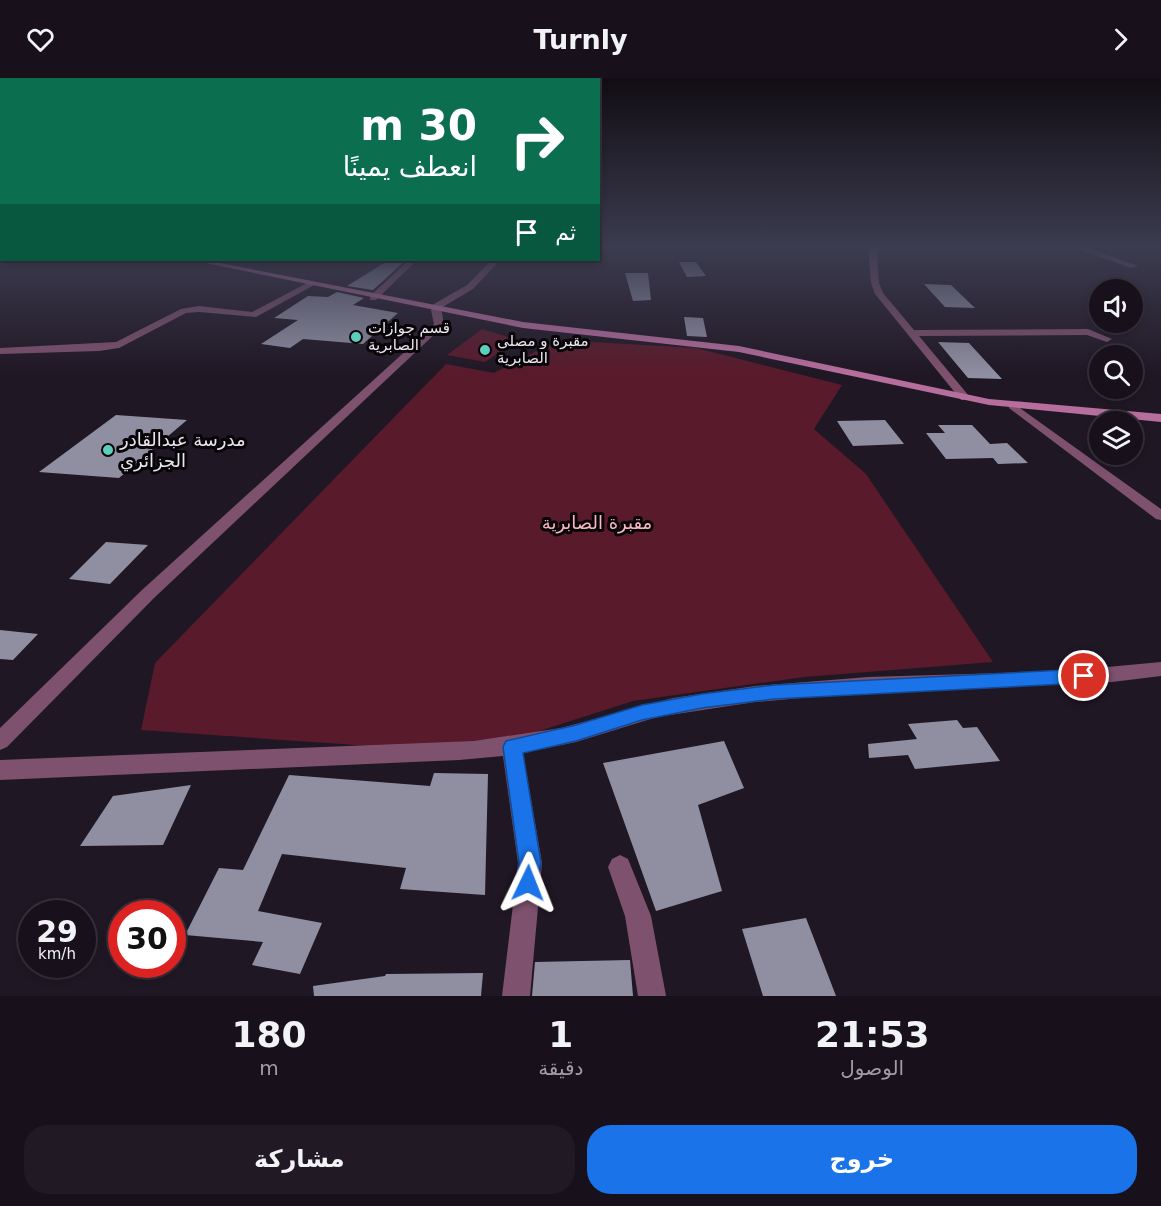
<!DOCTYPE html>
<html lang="ar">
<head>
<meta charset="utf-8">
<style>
	body { margin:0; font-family:"DejaVu Sans",Vazirmatn,sans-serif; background:#211a24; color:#f1f3f6; direction:rtl; height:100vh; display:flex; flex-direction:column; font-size:22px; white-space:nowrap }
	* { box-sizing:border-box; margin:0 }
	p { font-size:20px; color:#9f9da3 }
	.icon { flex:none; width:33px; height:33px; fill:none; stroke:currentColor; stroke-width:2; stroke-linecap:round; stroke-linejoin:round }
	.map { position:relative; height:918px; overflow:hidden; direction:ltr }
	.details { display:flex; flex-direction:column; background:#18111b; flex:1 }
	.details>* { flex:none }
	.banner { position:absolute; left:0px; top:0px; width:600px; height:183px; box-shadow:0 3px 9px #0003,0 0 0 2px #36313a; direction:rtl; background:#0b6e4f; color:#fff; overflow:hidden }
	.tools { position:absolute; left:1089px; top:201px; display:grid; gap:12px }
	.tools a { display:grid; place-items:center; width:54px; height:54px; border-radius:50%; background:#18111b; box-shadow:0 3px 9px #0003,0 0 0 2px #36313a; font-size:30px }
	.speed { position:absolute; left:18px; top:822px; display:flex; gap:12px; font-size:30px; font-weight:700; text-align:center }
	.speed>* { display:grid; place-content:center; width:78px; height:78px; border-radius:50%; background:#18111b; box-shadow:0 3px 9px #0003,0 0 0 2px #36313a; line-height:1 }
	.speed small { font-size:15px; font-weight:400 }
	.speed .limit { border:9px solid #d22; background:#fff; color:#111 }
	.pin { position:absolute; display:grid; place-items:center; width:51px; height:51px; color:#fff; margin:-26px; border:3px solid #fff; border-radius:50%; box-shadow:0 2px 6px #0007 }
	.me { position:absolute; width:66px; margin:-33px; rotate:2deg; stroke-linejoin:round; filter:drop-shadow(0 0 4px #0008) }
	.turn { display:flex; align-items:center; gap:21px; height:126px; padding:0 24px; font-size:27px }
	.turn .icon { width:78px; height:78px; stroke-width:2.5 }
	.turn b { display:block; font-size:42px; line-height:51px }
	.then { display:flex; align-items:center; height:57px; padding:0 24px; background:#0003; gap:12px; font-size:22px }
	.eta { display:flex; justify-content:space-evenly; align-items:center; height:102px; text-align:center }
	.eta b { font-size:36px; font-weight:700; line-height:42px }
	.cta { display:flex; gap:12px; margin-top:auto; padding:12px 24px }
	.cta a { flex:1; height:69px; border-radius:24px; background:#1a73e8; color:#fff; font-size:24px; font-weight:700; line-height:69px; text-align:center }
	.cta a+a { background:#211a24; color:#f1f3f6 }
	header { display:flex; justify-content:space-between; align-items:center; height:78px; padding:0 24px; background:#18111b; font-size:27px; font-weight:700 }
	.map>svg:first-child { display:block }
	.green { fill:#591a2b }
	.building { fill:#908fa2 }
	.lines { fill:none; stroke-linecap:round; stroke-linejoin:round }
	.street { fill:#7e516e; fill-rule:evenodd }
	.secondary { fill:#b66e9d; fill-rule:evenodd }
	.route { fill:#1a73e8; stroke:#114b97; stroke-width:1.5 }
	.poi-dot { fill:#5bcebc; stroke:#080509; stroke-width:2 }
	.labels { text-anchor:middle; stroke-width:6; stroke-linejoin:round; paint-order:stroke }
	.far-poi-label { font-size:15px; fill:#ebe5ee; stroke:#080509; text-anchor:start }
	.poi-label { font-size:18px; fill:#ebe5ee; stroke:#080509; text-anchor:start }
	.park-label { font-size:18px; fill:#fab7c2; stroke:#080509 }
</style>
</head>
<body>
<header><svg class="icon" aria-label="forward" viewBox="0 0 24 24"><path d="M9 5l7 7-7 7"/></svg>Turnly<svg class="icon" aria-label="heart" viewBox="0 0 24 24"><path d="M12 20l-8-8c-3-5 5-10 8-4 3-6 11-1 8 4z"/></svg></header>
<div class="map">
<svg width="1161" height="918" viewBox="0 0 1161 918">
	<rect width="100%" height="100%" fill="#201724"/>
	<path class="green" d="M482,251L518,262L485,284L447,277Z
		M557,262L696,270L842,307L814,351L866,396L993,584L804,599L633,623L471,675L141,652L155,585L446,286L494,295Z"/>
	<path class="building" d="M389,182H406L373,212L347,208Z
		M679,184H696L706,198L687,199Z
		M625,195H648L651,222L633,223Z
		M924,206L951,207L975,230L945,229Z
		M337,214L364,220L353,227L398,235L363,266L303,261L290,270L261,266L298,242L274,240L308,218L328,219Z
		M684,239L703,240L707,259L687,258Z
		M938,264L969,265L1002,301L968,300Z
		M116,337L187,342L119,400L39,394Z
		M885,342L904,366L853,368L837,343Z
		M938,347H972L990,366L1007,365L1028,385L998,386L993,380L946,381L926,355H945Z
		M106,464L148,467L110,506L69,501Z
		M0,552L38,556L13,582L0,581Z
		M957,642L963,650L977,649L1000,683L915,691L908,677L869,680L868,666L917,661L908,646Z
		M724,663L744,710L698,727L722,813L656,833L603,685Z
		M434,695L488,696L485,817L400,811L406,790L282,776L258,833L322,845L300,896L252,887L263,864L185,857L219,790L243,792L289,697L430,708Z
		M191,707L163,767L80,768L113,718Z
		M806,840L836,918H763L742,851Z
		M630,882L633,918H532L535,884Z
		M483,895L481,918H314L313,908L385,898L386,896Z"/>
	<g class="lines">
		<path class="street" d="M868,168H1083L1138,188L1131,190L1081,172H877L879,205L883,215L914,252L1088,251L1112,261L1107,264L1087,257L919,258L969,318V322H961L875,216L871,205Z
			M409,182H417L376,222H370V218Z
			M492,182H500L473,211L441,230L444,246L438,253L154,520L7,669L0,672V650L142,512L432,249L434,246L431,232L434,226L467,207Z
			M309,204L316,206L256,239L199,234L186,235L119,270L99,273L0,276V270L116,264L181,231L199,228L252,234Z
			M1013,325L1161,431V442L1156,441L1009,330V326Z
			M1161,584V598L1112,604L868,614L755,624L657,639L576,664L523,675L542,785L530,918H502L518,785L503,678L459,682L0,702V682L474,663L561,650L673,620L755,608L868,599L1064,593Z
			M620,777L628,781L651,838L666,918H638L625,838L608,789L612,781Z"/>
		<path class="secondary" d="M191,182H204L523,244L739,268L989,321L1161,336V344L989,327L739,274L523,250Z"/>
	</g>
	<linearGradient id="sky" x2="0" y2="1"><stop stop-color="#120d14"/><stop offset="0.57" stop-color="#3c3c50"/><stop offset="1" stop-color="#3c3c50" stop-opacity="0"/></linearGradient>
	<rect width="1161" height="297" fill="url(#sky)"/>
	<path class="route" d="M1084,591L1090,593L1092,598L1090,603L1084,605L774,621L702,630L642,642L576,663L523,675L541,785L536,813L528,816L520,813L517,805L519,785L503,669L506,663L576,647L642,627L702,616L774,607Z"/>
	<g class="poi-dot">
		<circle cx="356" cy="259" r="6"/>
		<circle cx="485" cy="272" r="6"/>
		<circle cx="108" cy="372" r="6"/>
	</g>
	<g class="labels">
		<g class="far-poi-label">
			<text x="368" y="255">قسم جوازات<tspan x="368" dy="17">الصابرية</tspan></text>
			<text x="497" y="268">مقبرة و مصلى<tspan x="497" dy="17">الصابرية</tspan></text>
		</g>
		<g class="poi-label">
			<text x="120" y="368">مدرسة عبدالقادر<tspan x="120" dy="21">الجزائري</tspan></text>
		</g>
		<g class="park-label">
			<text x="597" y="451">مقبرة الصابرية</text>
		</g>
	</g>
</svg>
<div class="tools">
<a><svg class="icon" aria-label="sound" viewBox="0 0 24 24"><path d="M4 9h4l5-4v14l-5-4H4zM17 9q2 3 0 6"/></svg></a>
<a><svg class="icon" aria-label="search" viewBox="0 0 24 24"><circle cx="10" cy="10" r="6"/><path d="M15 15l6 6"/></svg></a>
<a><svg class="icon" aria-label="layers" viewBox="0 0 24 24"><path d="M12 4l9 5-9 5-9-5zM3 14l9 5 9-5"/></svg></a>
</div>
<div class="speed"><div>29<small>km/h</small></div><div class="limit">30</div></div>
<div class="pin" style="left:1084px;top:598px;background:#d93025"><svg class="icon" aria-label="arrive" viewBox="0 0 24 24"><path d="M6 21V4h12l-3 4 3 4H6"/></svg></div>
<svg class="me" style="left:528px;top:805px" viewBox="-20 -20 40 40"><path d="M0-17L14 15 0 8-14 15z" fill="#1a73e8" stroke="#fff" stroke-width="4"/></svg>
<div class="banner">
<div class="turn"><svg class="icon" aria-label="right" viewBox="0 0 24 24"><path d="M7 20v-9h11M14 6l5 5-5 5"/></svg><div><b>30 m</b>انعطف يمينًا</div></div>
<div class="then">ثم<svg class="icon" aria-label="arrive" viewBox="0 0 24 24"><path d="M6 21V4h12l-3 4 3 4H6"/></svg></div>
</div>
</div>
<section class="details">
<div class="eta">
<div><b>21:53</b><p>الوصول</p></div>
<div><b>1</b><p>دقيقة</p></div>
<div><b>180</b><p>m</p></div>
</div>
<div class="cta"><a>خروج</a><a>مشاركة</a></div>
</section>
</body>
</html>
